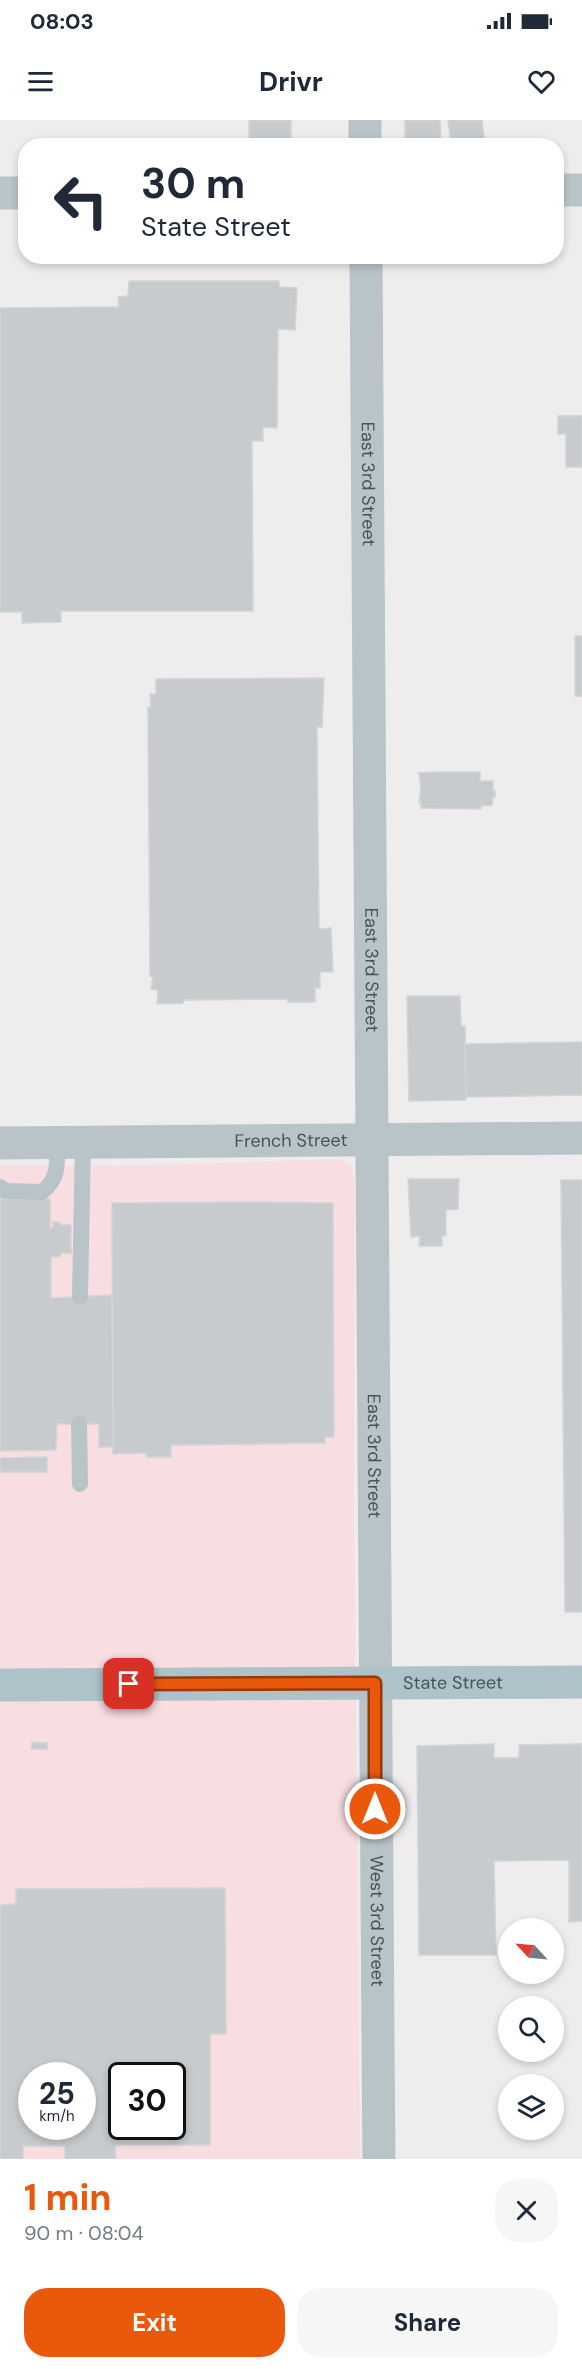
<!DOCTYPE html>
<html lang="en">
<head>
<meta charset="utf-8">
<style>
	body { margin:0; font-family:"DM Sans",sans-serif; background:#f6f6f7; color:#1f2937; height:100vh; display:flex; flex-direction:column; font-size:22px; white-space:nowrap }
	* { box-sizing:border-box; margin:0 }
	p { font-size:20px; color:#747a83 }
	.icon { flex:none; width:33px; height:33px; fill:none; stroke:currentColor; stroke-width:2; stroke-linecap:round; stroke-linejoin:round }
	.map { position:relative; height:2039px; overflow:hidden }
	.details { display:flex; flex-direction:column; background:#fff; flex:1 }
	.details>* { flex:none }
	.banner { position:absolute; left:18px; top:18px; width:546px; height:126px; border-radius:24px; box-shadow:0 3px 9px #0003; background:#fff; color:#1f2937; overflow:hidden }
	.needle { width:39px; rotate:296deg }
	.controls { position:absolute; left:498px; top:1798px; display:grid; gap:12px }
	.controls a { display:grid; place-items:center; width:66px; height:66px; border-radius:50%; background:#fff; box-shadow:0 3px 9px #0003; font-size:30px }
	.speed { position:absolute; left:18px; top:1942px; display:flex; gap:12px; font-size:30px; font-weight:700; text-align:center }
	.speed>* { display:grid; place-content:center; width:78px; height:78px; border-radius:50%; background:#fff; box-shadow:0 3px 9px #0003; line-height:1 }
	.speed small { font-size:15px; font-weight:400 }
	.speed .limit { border:3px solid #111; border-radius:9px; background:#fff; color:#111 }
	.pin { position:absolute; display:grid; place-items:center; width:51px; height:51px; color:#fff; margin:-26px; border-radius:12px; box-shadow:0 3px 9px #0006 }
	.me { position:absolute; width:66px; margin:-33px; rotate:0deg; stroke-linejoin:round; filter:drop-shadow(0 0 4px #0008) }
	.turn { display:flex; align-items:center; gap:21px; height:126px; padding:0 24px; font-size:27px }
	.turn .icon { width:78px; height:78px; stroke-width:2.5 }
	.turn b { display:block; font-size:42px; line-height:51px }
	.round { display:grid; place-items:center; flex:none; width:63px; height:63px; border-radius:24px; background:#f6f6f7 }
	.summary { display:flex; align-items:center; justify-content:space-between; height:102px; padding:0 24px }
	h1 { font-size:36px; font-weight:700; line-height:45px; color:#ea580c }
	.primary-button { display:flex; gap:12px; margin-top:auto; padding:12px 24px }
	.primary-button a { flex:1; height:69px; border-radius:24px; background:#ea580c; color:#fff; font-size:24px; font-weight:700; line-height:69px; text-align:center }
	.primary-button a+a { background:#f6f6f7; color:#1f2937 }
	.status { display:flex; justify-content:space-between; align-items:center; height:42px; padding:0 30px; background:#fff; direction:ltr }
	.status svg { height:16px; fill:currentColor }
	header { display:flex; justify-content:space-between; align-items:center; height:78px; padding:0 24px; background:#fff; font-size:27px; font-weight:700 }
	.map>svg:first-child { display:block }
	.medical { fill:#f8dde1; fill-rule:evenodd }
	.building { fill:#c7cbce; stroke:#d1d4d8; stroke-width:1.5; fill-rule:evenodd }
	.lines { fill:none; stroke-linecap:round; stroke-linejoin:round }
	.service { stroke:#b9c4c8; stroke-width:16 }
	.minor { stroke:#b9c4c8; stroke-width:33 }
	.tertiary { stroke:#b9c4c8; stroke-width:33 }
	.primary { stroke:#aec2ca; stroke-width:33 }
	.route-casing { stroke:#983908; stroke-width:15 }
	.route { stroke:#ea580c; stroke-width:10 }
	.labels { text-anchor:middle; stroke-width:5; stroke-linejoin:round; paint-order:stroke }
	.street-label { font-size:18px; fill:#465458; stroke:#fff }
</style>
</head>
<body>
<div class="status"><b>08:03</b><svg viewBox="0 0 49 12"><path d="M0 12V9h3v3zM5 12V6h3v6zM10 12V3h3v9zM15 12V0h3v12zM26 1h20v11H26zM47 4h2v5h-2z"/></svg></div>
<header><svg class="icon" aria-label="menu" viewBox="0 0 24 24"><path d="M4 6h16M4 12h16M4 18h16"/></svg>Drivr<svg class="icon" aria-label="heart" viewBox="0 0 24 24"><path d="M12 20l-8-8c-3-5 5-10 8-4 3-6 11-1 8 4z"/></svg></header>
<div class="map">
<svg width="582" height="2039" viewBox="0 0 582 2039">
	<rect width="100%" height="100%" fill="#efeced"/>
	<path class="medical" d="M340,1039L350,1046L355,1060L354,1380L360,2039H0V1045L122,1046ZM32,1956H82V2007H32ZM122,1956H172V2007H122Z"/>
	<path class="building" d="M249,0H291V23H282V25L249,23Z
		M405,0H440L441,26H405Z
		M448,0H482L485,25L451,26Z
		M129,161H279V167L297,168L295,210L278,209L277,308L263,307V321H252L253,491H61V502L22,503V492H0V188L119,187L118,177L128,176Z
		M558,296H582V347H566V314H558Z
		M575,516H582V576H575Z
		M324,558L322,607H317L319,809L331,808L333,852H320V868H315V882H288V879L184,880L183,883L157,884L158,870L151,869L153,855L150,856L148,587H151L150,574H156V559Z
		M437,652H480V661H493V671H495V677L493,676L492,685L481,686V689L421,688V681L419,682L421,670L419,653Z
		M407,876H460L461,906H465L466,980L409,981Z
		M582,922V975L466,977L465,924Z
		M408,1059H459L458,1089L446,1090V1116H442V1126H419L420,1116L411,1117Z
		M561,1060H582V1492H565Z
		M0,1079H50V1109L53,1108V1102H60V1105H71V1133H61V1136L51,1137V1178L112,1175L113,1327H99V1304H57L56,1330L0,1331Z
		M243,1082L333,1083L334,1317H325V1323L171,1325V1337H146V1333L113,1334L112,1083Z
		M47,1337V1352H0V1338Z
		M32,1622L47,1623V1629H31Z
		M494,1624V1638H519V1625L582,1624V1801L569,1802V1740L494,1741L496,1835H419L417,1626Z
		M225,1768L226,1914H210V2025H115L116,2039H65V2026H23V2039H0V1785L16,1784V1769ZM32,1956H82V2007H32ZM122,1956H172V2007H122Z"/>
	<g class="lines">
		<path class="service" d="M0,1067L5,1071L42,1072C60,1058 57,1042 57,1021
			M80,1177L83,1021
			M79,1304L80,1364"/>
		<g class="minor">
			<path d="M365,0V26"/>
			<path id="s1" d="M366,136C373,771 373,1405 379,2039"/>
			<path id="s2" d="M0,1023L582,1018"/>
		</g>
		<path class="tertiary" d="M556,70H582
			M0,73H26"/>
		<path class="primary" id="s3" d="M0,1565L582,1562"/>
	</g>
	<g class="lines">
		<defs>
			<path id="route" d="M129,1564L375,1563V1689"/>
		</defs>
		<use href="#route" class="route-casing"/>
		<use href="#route" class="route"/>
	</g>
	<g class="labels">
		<g class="street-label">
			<text dy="6" stroke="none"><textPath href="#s1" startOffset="228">East 3rd Street</textPath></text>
			<text dy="6" stroke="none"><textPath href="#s1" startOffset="714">East 3rd Street</textPath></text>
			<text dy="6" stroke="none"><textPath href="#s2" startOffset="291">French Street</textPath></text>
			<text dy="6" stroke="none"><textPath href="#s1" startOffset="1200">East 3rd Street</textPath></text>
			<text dy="6" stroke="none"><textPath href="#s3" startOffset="453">State Street</textPath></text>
			<text dy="6" stroke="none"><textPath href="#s1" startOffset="1665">West 3rd Street</textPath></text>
		</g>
	</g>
</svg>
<div class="controls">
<a><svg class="needle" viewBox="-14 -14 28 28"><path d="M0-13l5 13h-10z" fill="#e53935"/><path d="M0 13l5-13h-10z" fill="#747a83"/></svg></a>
<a><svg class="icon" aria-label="search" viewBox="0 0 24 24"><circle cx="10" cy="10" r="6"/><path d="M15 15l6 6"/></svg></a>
<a><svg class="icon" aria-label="layers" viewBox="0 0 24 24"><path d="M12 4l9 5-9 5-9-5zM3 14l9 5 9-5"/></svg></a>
</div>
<div class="speed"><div>25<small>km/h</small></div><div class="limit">30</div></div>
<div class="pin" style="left:129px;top:1564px;background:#d93025"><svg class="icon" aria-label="arrive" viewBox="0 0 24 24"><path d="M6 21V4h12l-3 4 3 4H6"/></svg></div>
<svg class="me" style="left:375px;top:1689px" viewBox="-20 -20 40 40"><circle r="17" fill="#ea580c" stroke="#fff" stroke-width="3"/><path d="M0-11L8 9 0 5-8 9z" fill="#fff"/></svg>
<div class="banner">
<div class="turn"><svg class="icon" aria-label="left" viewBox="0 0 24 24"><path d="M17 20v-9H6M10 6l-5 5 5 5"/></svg><div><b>30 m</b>State Street</div></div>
</div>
</div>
<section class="details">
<div class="summary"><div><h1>1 min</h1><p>90 m · 08:04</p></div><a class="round"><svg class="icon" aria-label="close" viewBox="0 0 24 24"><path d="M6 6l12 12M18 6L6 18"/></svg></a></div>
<div class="primary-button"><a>Exit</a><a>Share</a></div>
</section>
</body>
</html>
